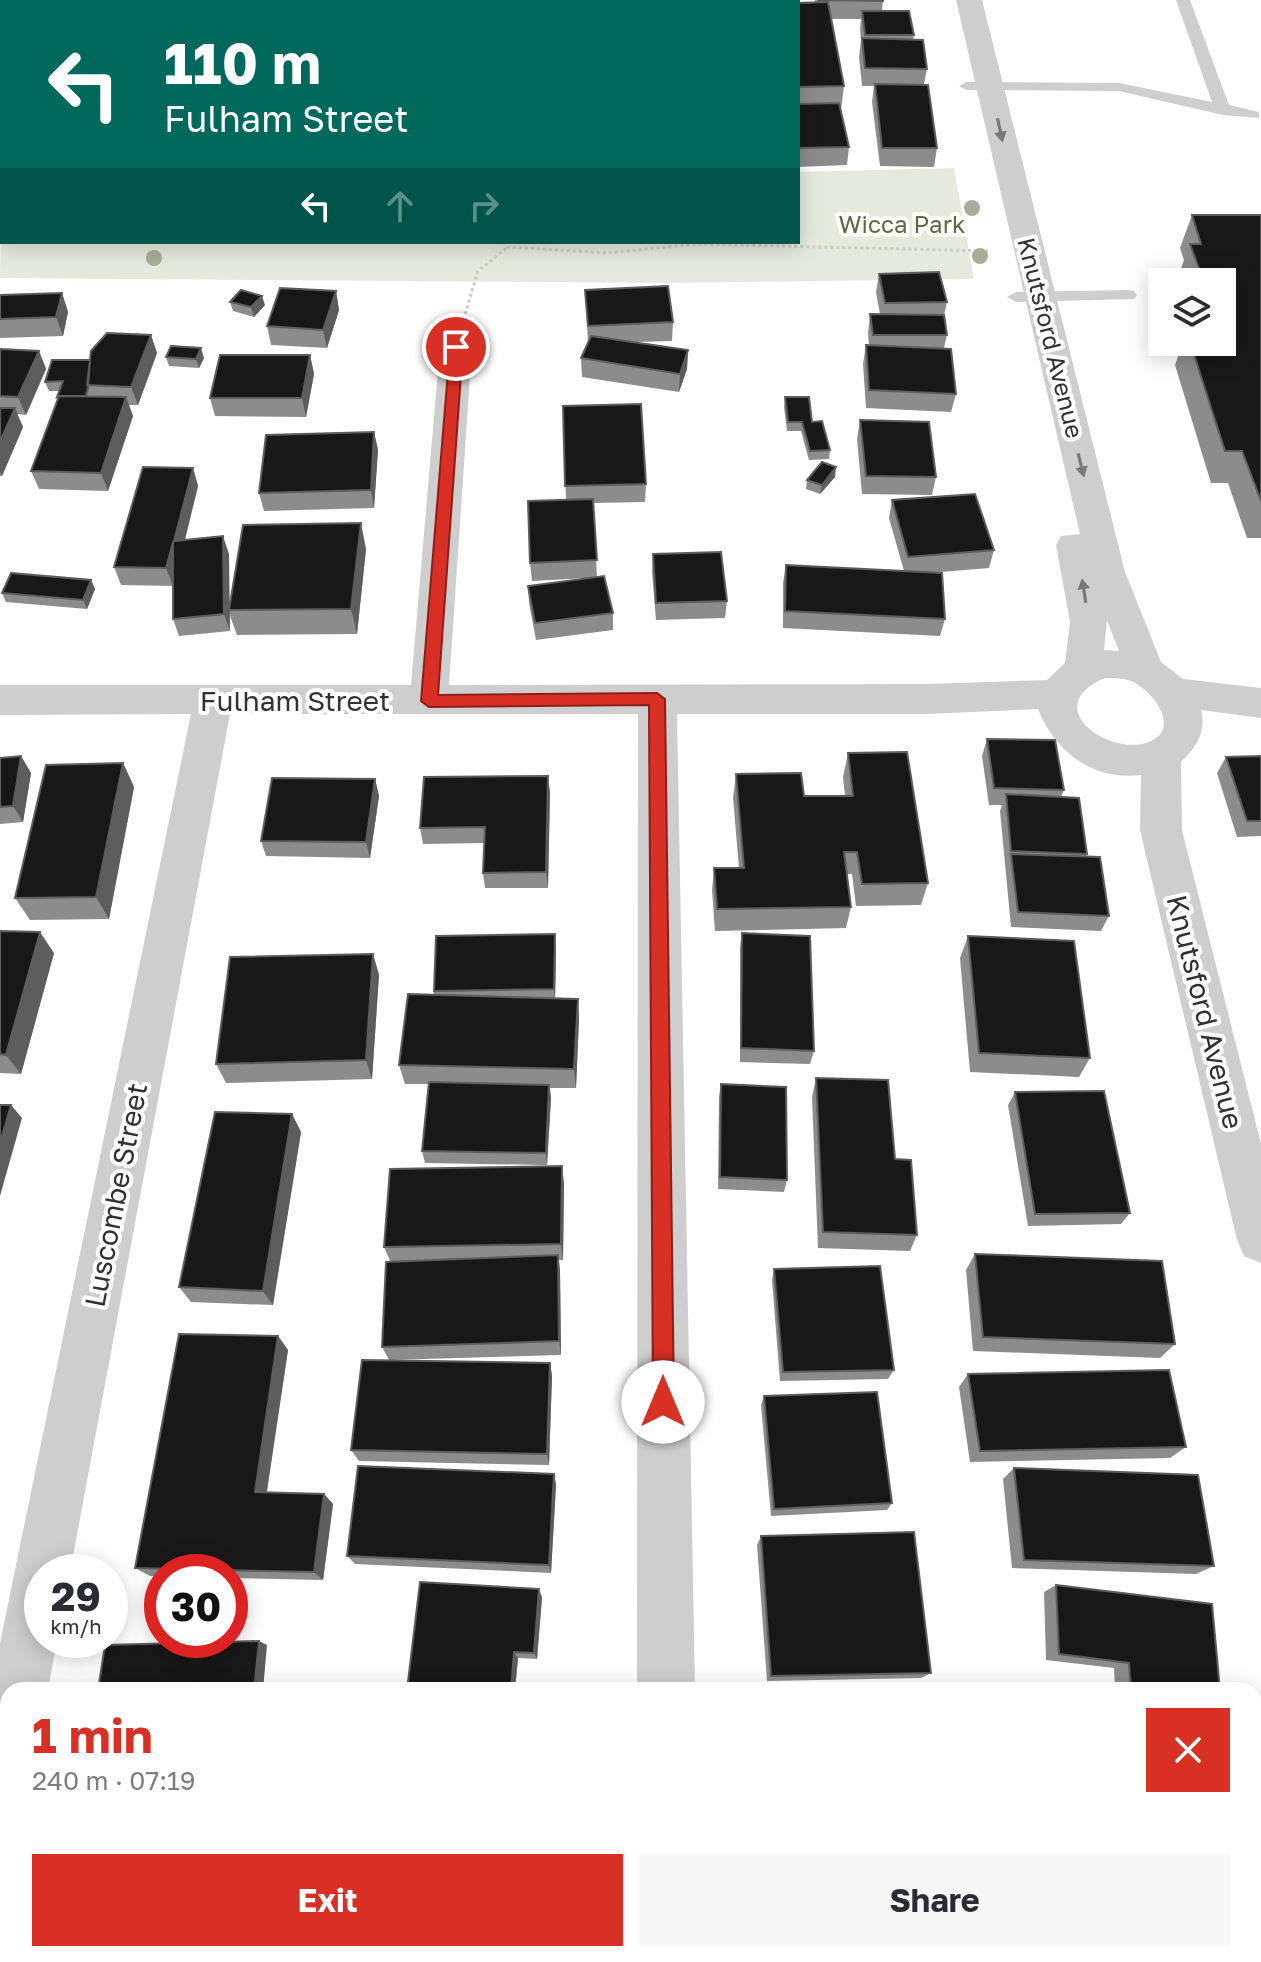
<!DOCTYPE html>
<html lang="en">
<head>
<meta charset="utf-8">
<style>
	body { margin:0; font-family:"Golos Text",sans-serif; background:#f7f7f7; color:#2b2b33; height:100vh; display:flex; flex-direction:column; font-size:30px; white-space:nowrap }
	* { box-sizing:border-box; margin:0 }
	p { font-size:26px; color:#7c7c81 }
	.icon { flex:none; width:44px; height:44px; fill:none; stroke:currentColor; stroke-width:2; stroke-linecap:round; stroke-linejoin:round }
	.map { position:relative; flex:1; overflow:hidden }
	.panel { position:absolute; left:0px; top:1682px; width:1262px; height:280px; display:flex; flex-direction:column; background:#fff; border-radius:24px 24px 0 0; box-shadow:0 4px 20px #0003 }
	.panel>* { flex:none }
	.hud { position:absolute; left:0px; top:0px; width:800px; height:244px; box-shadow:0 4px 20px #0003; background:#00695c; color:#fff; overflow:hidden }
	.controls { position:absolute; left:1148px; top:268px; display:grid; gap:16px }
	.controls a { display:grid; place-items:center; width:88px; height:88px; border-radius:0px; background:#fff; box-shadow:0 4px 20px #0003; font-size:40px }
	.speed { position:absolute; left:24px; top:1554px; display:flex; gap:16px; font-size:40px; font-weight:700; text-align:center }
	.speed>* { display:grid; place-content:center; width:104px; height:104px; border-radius:50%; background:#fff; box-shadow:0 4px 20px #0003; line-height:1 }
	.speed small { font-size:20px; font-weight:400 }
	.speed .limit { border:12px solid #d22; background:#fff; color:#111 }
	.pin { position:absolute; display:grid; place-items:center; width:68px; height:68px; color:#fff; margin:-34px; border:4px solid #fff; border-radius:50%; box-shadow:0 2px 8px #0007 }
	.me { position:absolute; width:88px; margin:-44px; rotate:0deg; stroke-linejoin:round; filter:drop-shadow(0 0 6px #0008) }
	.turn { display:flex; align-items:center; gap:28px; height:168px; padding:0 32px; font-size:36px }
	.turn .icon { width:104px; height:104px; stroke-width:2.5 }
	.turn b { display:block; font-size:56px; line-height:68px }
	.lanes { display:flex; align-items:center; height:76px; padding:0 32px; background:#0003; justify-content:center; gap:40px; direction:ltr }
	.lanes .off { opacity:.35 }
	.round { display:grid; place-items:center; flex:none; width:84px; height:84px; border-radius:0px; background:#f7f7f7 }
	.head { display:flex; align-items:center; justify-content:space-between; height:136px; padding:0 32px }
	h1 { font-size:48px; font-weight:700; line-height:60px; color:#d93025 }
	.cta { display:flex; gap:16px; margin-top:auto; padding:16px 32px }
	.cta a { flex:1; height:92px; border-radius:0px; background:#d93025; color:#fff; font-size:32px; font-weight:700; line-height:92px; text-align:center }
	.cta a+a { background:#f7f7f7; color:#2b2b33 }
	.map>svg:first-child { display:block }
	.green { fill:#e6eadd }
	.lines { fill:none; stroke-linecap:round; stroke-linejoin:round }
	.stream { fill:#cae3ea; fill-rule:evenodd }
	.path { stroke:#cbcbcb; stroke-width:3; stroke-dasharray:3 3; stroke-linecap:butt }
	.service { fill:#cecece; fill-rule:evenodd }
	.minor { fill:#cecece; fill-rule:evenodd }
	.tree { fill:#a5ae96 }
	.wall { fill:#8c8c8c }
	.shaded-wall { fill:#5d5d5d }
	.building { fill:#181818; stroke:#5d5d5d; stroke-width:2 }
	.oneway { fill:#787878 }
	.route { fill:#d93025; stroke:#8d1f18; stroke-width:2 }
	.labels { text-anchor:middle; stroke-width:8; stroke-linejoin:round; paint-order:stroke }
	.far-park-label { font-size:24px; fill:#5b6c40; stroke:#fff }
	.far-street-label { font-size:24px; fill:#313131; stroke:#fff }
	.street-label { font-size:28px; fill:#313131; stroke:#fff }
</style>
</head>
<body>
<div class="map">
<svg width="1261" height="1962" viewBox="0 0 1261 1962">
	<rect width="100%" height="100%" fill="#fff"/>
	<path class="green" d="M2,129V242H798V172L954,168L974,279L664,283L0,278Z"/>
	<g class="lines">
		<path class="stream" d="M713,0H721V2H713Z"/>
		<path class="path" d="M503,242L508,247L608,253L696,244L988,251
			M465,314L478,271L508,247"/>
		<path class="service" d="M1176,0H1190L1229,105L1259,112V118L1223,115L1119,91L966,90L959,86L966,82L1119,83L1212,102Z
			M1128,290L1134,291L1137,295L1134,299L1016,302L1007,297L1016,292Z"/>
		<path class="minor" d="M10,0H36V2H10Z
			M462,0H488V2H462Z
			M956,0H982L1125,572L1161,662L1183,679L1261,688V718L1201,710C1207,731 1196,748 1181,762L1182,830L1261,1144V1263L1244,1256L1237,1240L1140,830L1141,775C1093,781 1055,752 1038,709L927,714H677L695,1690H637L638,714H230L70,1572H42V1640H57L48,1690H8V1714L0,1711V1643L191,714L0,715V685H411L440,347L445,340L456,337L467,340L472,347L449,685L927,684L1047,680L1065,663L1070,622L1056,545L1061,536L1080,534ZM1107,620L1119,651L1104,650ZM1105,678C1114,678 1126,678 1135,683C1156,694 1182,732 1146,743C1106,755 1039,706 1105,678Z
			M0,44H2L0,64Z
			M8,1716V1812L0,1815V1719Z
			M1254,1879H1261V1941H1254Z
			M638,1954H700V1962H638Z"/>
	</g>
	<g class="tree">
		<circle cx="972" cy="208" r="8"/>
		<circle cx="980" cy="256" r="8"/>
		<circle cx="154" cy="258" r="8"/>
	</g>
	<path class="wall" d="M98,0H230V2H99Z
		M303,0L392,2H303Z
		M815,0H883L882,11L914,35L913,39L927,69L924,84L937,148L934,167L880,166L872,102L874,86H862L859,57L861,41L860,29L861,19H831L844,86L841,110L849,147L847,165L798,167V3L815,2Z
		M1192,215H1261V538H1247L1228,483H1211L1175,365L1183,342H1222V282H1180L1178,277L1184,260L1180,248Z
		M879,274L947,302L944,316L947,335L944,348L956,394L951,412L866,408L863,364L866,345L869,346L868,333L870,314H880L876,292Z
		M585,290L673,322L672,341L635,342L688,350L687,369L679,392L582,377L581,358L588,341Z
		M336,291L339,310L327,348L271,345L267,326Z
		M62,293L68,312L63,336L0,338V295Z
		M230,302L265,305L254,317L233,311Z
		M151,335L157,353L138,405H129L133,416L108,491L39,489L31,471L58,399L57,397L59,391H49L45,382L90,360Z
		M0,349L39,351L46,369L26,415L17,414L23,427L2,476H0Z
		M310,355L314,374L306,417L215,416L210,398Z
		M166,357L204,358L199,368L169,366Z
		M785,397L812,422L830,450L829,459L809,460L801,431H787L784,407Z
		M563,406L646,484L645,502L593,503L597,577L613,613V630L536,640L529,603L528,586L587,578L532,581L530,563L566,500Z
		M860,420L936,477L932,495L862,494L857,439Z
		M374,432L378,450L374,508L264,511L259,493Z
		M193,468L198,486L185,540L229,554V606L366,549L357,634L237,635L229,613L230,631L179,636L173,619V586L121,585L114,567Z
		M835,477L820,494L806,489L807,480Z
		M892,500L994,550L989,568L929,573L945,619L940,636L783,628V583L786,565L904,571L889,518Z
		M653,554L727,601L725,618L656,620L652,572Z
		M91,580L95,589L87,609L6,602L2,593Z
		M987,739L1064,790L1061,797L1087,854L1086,857L1109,916L1101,931L1011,927L1000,811L1002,805H989L982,756Z
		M848,753L928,883L921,905L856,906L852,874H847L851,907L846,928L715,931L712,890L714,868H739L733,798L736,774L804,796H845L843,777Z
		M21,756L31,773L23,822L0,824V758Z
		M1261,756V836L1237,837L1217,773L1226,757Z
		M123,763L134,787L109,919L30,920L15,898Z
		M375,779L379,796L370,858L266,856L261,841Z
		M550,792L548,888H485L483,873L484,843L423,844L420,828Z
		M0,931L54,953L21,1074L0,1073Z
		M742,933L814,1051L810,1064L740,1062V948Z
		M968,936L1090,1058L1079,1077L970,1072L960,958Z
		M556,949L555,998L578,999L579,1019L576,1088H550L551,1098L547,1165L425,1163L422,1151L428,1084H405L399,1065L434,995V991Z
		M373,954L379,975L372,1079L226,1083L216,1064Z
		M816,1078L895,1159L917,1235L910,1251L818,1248L812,1097Z
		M721,1084L787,1180L784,1192L718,1189L719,1097Z
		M1015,1092L1130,1213L1121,1224L1028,1226L1008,1105Z
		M292,1114L301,1132L273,1305L191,1302L179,1287Z
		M564,1183L563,1260H559L560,1271L561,1355L389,1360L382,1347L390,1261L384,1247Z
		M975,1254L1175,1344L1160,1358L973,1351L966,1270Z
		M774,1269L894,1370L888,1379L780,1381L772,1280Z
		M278,1336L288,1350L267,1492L324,1494L333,1504L323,1580L230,1578V1572H162V1576H150L135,1568Z
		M550,1363L552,1376L549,1465L359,1461L351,1450Z
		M968,1374L1186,1447L1170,1458L970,1462L959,1387Z
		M764,1396L892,1503L887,1510L771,1516L761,1405Z
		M1014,1468L1214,1566L1196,1574L1012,1568L1003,1479Z
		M554,1474L556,1485L551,1573L355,1564L347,1556Z
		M761,1536L931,1673L921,1678L767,1681L757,1545Z
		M1056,1585L1220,1690H1115L1114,1668L1046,1660L1044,1592Z
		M542,1597L537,1659L518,1658L515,1690H407Z"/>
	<path class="shaded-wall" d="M336,291L339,310L327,348L323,330Z
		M62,293L68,312L63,336L56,317Z
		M262,296L265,305L254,317L251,307Z
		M151,335L157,353L138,405L131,387Z
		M201,348L204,358L199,368L196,359Z
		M688,350L687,369L679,392L680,374Z
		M39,351L46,369L26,415L18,397Z
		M310,355L314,374L306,417L302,398Z
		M126,397L133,416L108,491L101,473Z
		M15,408L23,427L2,476L0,472V442Z
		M374,432L378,450L374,508L371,490Z
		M836,467L835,477L820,494L822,485Z
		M193,468L198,486L180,559L174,541Z
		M361,523L366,549L357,634L351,609Z
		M223,536L229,554L230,631L224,614Z
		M173,542V586L166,568Z
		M91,580L95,589L87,609L83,600Z
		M21,756L31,773L23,822L13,806Z
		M123,763L134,787L109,919L96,897Z
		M548,776L550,792L548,888L546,872Z
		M375,779L379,796L370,858L366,842Z
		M40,932L54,953L21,1074L6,1055Z
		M555,934L556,949L555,1004L554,989Z
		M373,954L379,975L372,1079L366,1060Z
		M578,999L579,1019L576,1088L574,1069Z
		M549,1085L551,1098L547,1165L546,1153Z
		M11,1105L22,1118L0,1196V1143Z
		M292,1114L301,1132L273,1305L263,1291Z
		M562,1166L564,1183L563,1260L561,1244Z
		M558,1255L560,1271L561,1355L559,1341Z
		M278,1336L288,1350L265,1502L255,1492Z
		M550,1363L552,1376L549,1465L547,1454Z
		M554,1474L556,1485L551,1573L549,1565Z
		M324,1494L333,1504L323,1580L314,1572Z
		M539,1589L542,1597L537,1659L534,1653Z
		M259,1641L267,1645L263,1690H254Z
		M514,1652L518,1658L515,1690H511Z"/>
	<path class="building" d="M112,0H201V2H111Z
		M303,0H386V2H331V0Z
		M550,0H589V2H550Z
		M818,0H883V1Z
		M828,2L844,86L798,87V3Z
		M862,11H909L914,35H865Z
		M862,38L923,40L927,69L865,68Z
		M875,84L928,85L937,148H882Z
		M839,103L849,147L798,148V104Z
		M1192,215H1261V501L1242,451H1225L1190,342H1222V282H1204L1190,244H1201Z
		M939,272L947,302L885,303L879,274Z
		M668,286L673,322L588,326L585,290Z
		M280,288L336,291L323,330L267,326Z
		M241,290L262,296L251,307L230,302Z
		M62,293L56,317L0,319V295Z
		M870,314L944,315L947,335H873Z
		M107,333L151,335L131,387L87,385L91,351Z
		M591,336L688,350L680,374L581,358Z
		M866,345L951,349L956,394L869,390Z
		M171,346L201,348L196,359L166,357Z
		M0,349L39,351L18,397L0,396Z
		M220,355H310L302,398H210Z
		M52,360H90L88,388L86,396H59L57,397L63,381L45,382Z
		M59,396L126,397L101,473L31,471Z
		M785,397H809L812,422L822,421L830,450L810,451L802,422H788Z
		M641,404L646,484L565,486L563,406Z
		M0,408H15L0,442Z
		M860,420L929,422L936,477L866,476Z
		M374,432L371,490L259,493L266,435Z
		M822,462L836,467L822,485L807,480Z
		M143,467L193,468L174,541L223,536L224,614L173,619V542L166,568L114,567Z
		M975,494L994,550L908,557L892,500Z
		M593,499L597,560L530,563L528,501Z
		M361,523L351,609L229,610L243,525Z
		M721,552L727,601L656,603L653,554Z
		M786,565L942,573L945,619L785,611Z
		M11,573L91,580L83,600L2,593Z
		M604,576L613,613L535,623L528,586Z
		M987,739L1055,740L1064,790L994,788Z
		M907,752L928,883L862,884L857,852H844L851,907L717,909L714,868H744L736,774L801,773L804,796H853L848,753Z
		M21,756L13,806L0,807V758Z
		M1261,756V821H1247L1226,757Z
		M123,763L96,897L15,898L46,765Z
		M548,776L546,872L483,873L485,827L420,828L424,777Z
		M272,778L375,779L366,842L261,841Z
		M1006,794L1079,798L1087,854L1011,851Z
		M1011,854L1100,857L1109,916L1018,912Z
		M0,931L40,932L6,1055L0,1054Z
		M742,933L810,936L814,1051L741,1048Z
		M555,934L554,989L434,991L436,936Z
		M968,936L1074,941L1090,1058L979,1053Z
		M373,954L366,1060L216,1064L230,957Z
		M408,994L578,999L574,1069L399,1065Z
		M816,1078L888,1080L895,1159L911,1160L917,1235L823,1232Z
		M429,1082L549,1085L546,1153L422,1151Z
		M721,1084L786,1087L787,1180L720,1177Z
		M1104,1091L1130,1213L1035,1214L1015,1092Z
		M0,1105H11L0,1143Z
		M215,1112L292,1114L263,1291L179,1287Z
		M562,1166L561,1244L384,1247L390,1169Z
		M975,1254L1162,1261L1175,1344L983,1337Z
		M558,1255L559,1341L382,1347L386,1262Z
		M880,1266L894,1370L783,1372L774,1269Z
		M179,1334L278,1336L255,1492L324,1494L314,1572L135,1568Z
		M362,1360L550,1363L547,1454L351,1450Z
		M1169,1370L1186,1447L980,1451L968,1374Z
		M877,1392L892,1503L774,1509L764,1396Z
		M358,1466L554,1474L549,1565L347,1556Z
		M1014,1468L1198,1475L1214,1566L1024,1560Z
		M914,1532L931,1673L771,1676L761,1536Z
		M420,1582L539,1589L534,1653L514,1652L511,1690H407Z
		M1056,1585L1212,1604L1220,1690H1131L1129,1663L1059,1654Z
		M259,1641L254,1690H98L105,1645Z
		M411,1954H499L498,1962H411Z"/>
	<defs><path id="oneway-solid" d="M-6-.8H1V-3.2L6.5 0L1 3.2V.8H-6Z" transform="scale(2)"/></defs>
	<g class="oneway">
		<use href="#oneway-solid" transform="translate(1000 130) rotate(78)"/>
		<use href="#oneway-solid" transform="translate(1081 465) rotate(76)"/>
		<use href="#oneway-solid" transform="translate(1084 591) rotate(-99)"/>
	</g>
	<path class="route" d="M456,343L463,347L438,695L657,693L665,699L674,1402L671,1410L663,1413L656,1410L653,1402L649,705L429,707L421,701L450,347Z"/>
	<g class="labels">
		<g class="far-park-label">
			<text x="902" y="233">Wicca Park</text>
		</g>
		<g class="far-street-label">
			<text transform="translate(1050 338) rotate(76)" y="8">Knutsford Avenue</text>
		</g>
		<g class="street-label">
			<text x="295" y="711">Fulham Street</text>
			<text transform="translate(1205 1012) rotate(76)" y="10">Knutsford Avenue</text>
			<text transform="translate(116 1195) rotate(-79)" y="10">Luscombe Street</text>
		</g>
	</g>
</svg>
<div class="controls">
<a><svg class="icon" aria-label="layers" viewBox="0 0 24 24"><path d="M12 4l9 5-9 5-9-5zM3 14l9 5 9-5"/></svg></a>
</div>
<div class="speed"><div>29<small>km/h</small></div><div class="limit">30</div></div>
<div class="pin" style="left:456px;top:347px;background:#d93025"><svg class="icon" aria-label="arrive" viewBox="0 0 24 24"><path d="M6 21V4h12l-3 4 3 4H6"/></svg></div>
<svg class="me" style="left:663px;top:1402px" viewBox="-20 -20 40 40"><circle r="19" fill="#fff"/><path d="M0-13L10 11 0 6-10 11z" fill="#d93025"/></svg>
<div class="hud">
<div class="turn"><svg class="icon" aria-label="left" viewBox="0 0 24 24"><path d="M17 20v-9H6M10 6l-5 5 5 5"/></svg><div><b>110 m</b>Fulham Street</div></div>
<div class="lanes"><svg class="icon" aria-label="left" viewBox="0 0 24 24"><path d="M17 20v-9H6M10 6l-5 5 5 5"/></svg><svg class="icon off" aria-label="ahead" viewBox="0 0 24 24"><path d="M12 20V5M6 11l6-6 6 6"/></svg><svg class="icon off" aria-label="right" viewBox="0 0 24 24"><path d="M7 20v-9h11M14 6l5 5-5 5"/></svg></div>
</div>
<section class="panel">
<div class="head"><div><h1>1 min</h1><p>240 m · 07:19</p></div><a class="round" style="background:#d93025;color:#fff"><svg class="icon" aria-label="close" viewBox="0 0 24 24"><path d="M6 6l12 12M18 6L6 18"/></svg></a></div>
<div class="cta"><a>Exit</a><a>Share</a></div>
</section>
</div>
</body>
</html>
